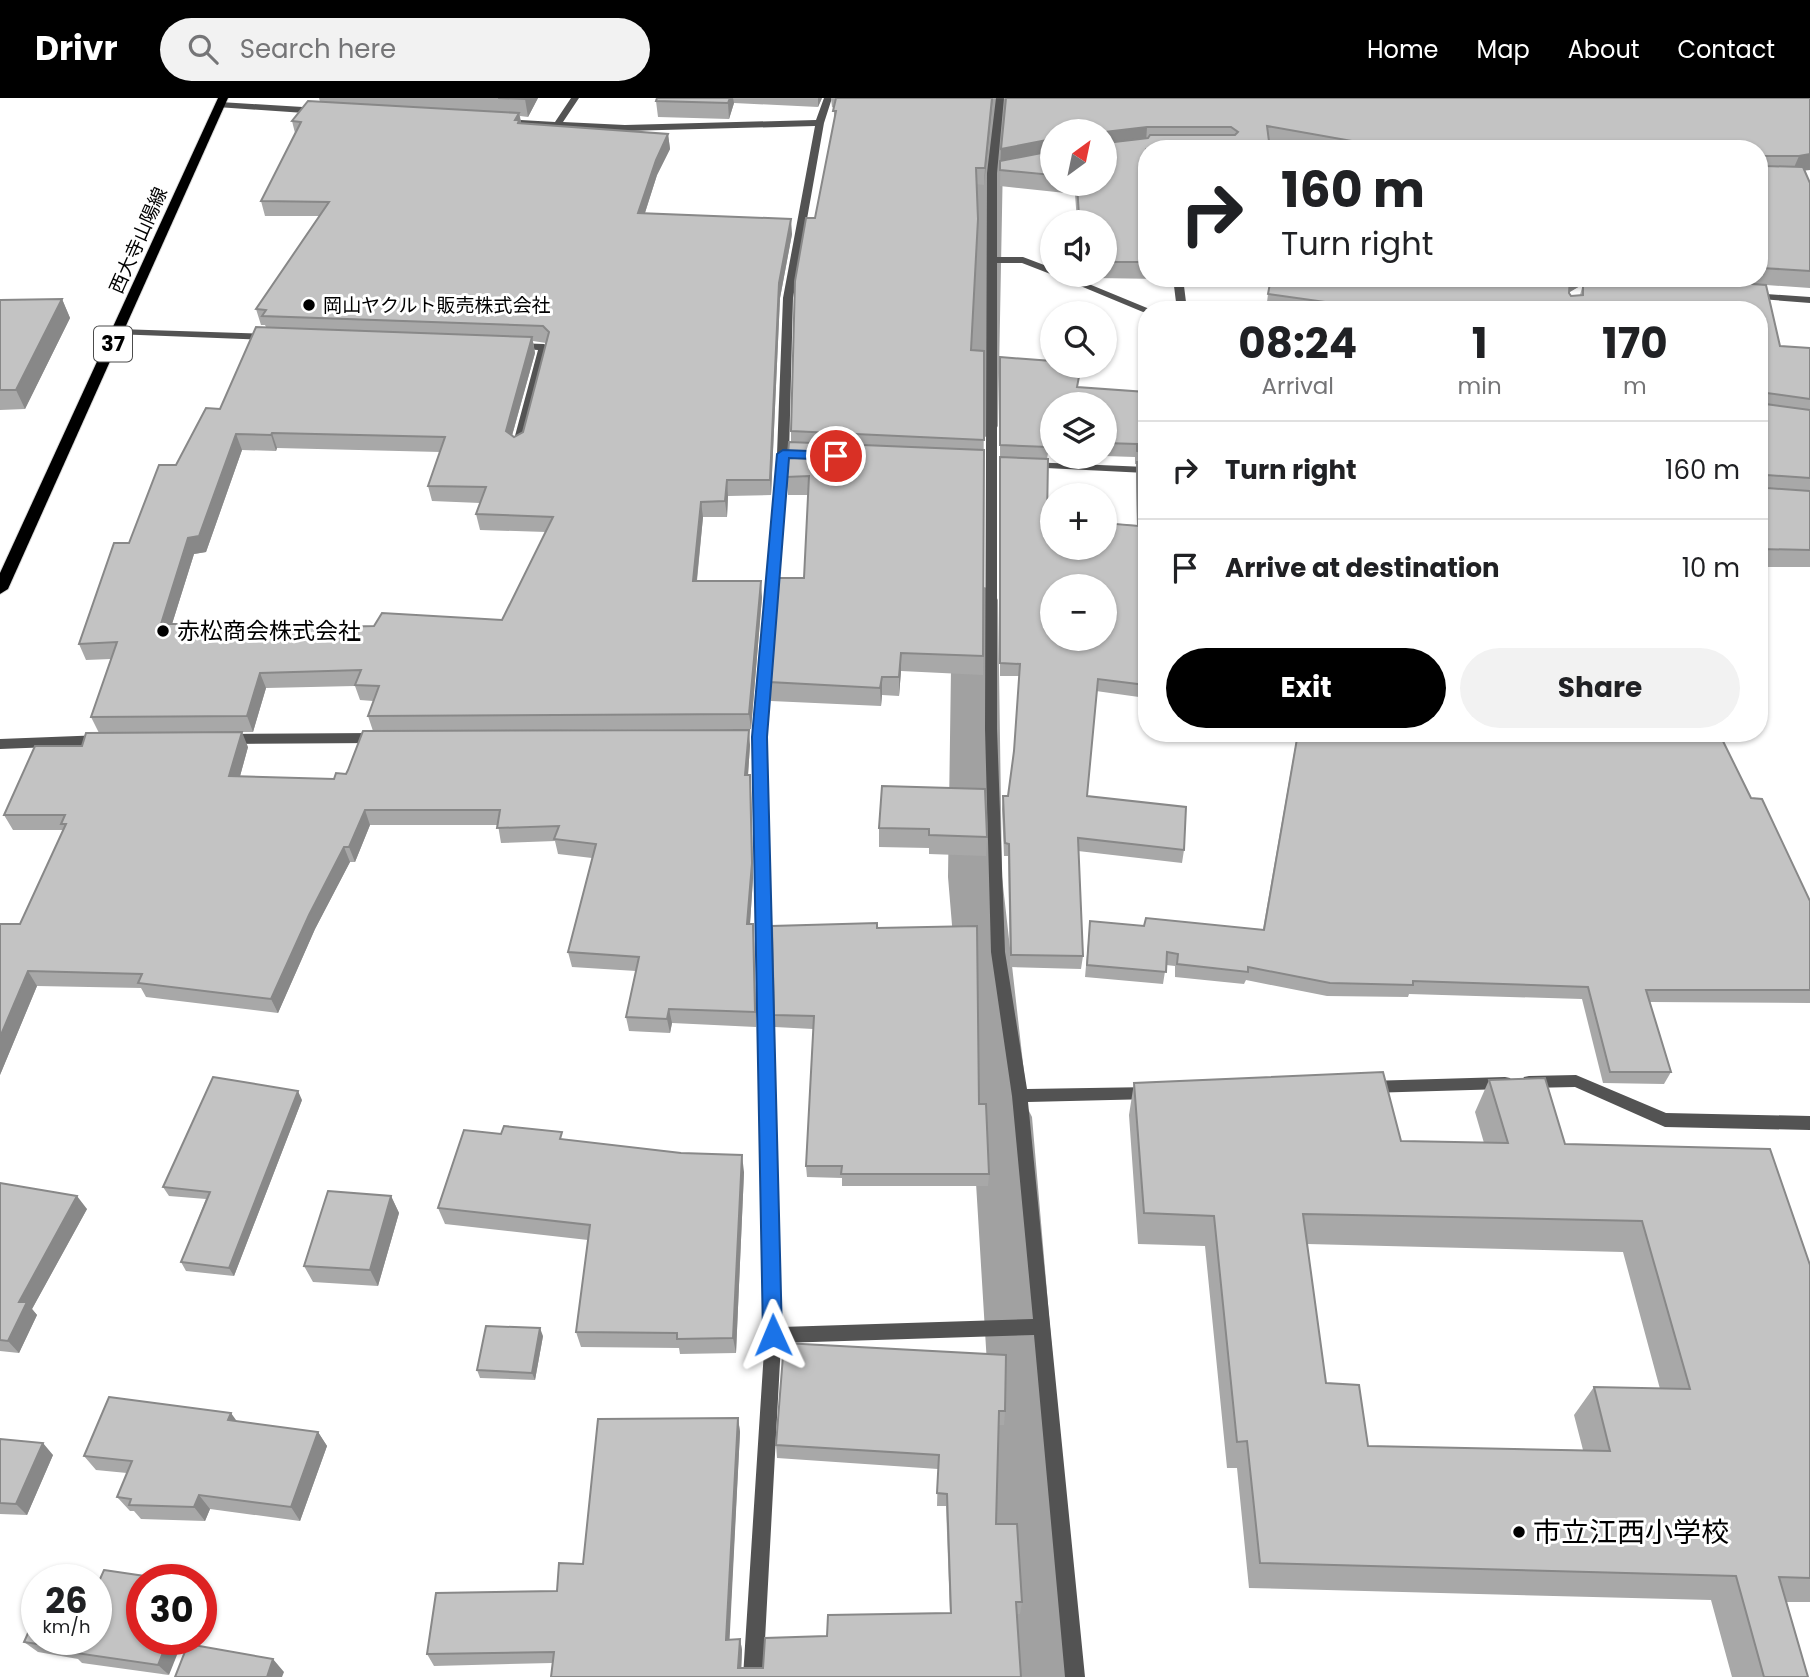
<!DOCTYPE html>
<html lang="en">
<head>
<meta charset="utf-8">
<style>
	body { margin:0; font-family:Poppins,"Noto Sans JP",sans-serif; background:#f2f2f2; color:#202124; height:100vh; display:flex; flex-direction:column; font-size:26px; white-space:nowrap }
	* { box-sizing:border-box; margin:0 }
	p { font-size:23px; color:#757577 }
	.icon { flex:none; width:38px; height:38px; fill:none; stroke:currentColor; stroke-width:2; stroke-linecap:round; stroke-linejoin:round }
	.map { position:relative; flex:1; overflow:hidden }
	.drawer { position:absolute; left:1138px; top:203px; width:630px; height:441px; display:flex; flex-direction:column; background:#fff; border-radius:28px; box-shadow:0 2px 5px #0004 }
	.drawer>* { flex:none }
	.top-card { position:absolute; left:1138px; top:42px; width:630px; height:147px; border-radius:28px; box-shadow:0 2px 5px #0004; background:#fff; color:#202124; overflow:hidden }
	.needle { width:46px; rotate:33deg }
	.fabs { position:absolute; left:1040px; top:21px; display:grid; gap:14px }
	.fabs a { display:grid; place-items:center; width:77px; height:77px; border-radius:50%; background:#fff; box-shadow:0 2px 5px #0004; font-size:35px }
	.speed { position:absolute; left:21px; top:1466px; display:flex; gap:14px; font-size:35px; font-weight:700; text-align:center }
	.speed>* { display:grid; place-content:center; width:91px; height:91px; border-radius:50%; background:#fff; box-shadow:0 2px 5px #0004; line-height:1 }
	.speed small { font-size:18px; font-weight:400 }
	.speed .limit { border:10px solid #d22; background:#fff; color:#111 }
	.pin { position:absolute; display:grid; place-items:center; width:60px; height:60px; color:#fff; margin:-30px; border:4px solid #fff; border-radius:50%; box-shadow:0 2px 7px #0007 }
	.me { position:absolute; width:77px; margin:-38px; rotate:359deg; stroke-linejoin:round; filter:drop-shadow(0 0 5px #0008) }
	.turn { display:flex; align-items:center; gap:24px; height:147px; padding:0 28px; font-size:32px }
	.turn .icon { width:91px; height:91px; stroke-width:2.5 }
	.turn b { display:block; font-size:49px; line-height:60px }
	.eta { display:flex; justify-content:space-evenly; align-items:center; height:119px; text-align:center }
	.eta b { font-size:42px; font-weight:700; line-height:49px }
	.action { display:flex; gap:14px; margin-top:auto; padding:14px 28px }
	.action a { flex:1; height:80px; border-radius:42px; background:#000; color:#fff; font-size:28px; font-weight:700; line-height:80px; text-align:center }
	.action a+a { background:#f2f2f2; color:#202124 }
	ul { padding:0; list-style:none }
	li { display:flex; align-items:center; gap:21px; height:98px; padding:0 28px; border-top:2px solid #e0e0e0 }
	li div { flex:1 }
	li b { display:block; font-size:26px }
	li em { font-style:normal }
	header { display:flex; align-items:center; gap:42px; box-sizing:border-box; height:98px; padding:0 35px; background:#000; color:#fff }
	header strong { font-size:33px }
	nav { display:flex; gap:38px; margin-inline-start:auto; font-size:24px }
	.search { width:490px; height:63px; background:#f2f2f2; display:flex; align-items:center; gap:18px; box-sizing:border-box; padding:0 24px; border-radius:38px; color:#757577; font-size:26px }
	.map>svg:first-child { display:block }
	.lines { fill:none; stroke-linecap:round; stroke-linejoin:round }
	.canal { fill:#a1a1a1; fill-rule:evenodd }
	.primary-casing { stroke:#dbdbdb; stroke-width:2 }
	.street { fill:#535353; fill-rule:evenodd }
	.primary { fill:#000; fill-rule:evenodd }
	.wall { fill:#a8a8a8; fill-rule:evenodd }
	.shaded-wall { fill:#888 }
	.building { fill:#c3c3c3; stroke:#888; stroke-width:2; fill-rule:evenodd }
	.route { fill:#1a73e8; stroke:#114b97; stroke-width:2 }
	.poi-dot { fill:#000; stroke:#fff; stroke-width:2.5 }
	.labels { text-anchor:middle; stroke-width:6; stroke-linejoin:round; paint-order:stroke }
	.far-street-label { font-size:19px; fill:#000; stroke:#fff }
	.far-poi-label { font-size:19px; fill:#000; stroke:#fff; text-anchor:start }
	.shield { fill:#fff; stroke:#4c4c4c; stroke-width:2 }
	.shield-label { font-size:21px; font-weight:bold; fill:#000 }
	.poi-label { font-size:23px; fill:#000; stroke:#fff; text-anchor:start }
	.near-poi-label { font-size:28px; fill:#000; stroke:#fff; text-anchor:start }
</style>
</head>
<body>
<header>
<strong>Drivr</strong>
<div class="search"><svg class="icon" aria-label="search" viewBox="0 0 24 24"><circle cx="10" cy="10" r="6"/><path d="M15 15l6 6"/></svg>Search here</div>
<nav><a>Home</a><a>Map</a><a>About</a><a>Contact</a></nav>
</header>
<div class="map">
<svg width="1810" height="1579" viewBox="0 0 1810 1579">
	<rect width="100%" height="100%" fill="#fff"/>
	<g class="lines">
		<path class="canal" d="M973,0H1007L1003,61L998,328L992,337L977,341L962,337L956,328L967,61Z
			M975,487L992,491L998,502L1002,779L1025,983L1017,999L1023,1001L1032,1019L1080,1579H1006L972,1019L980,1003L974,1001L965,983L948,779L952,502L958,491Z"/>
		<defs>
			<path id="primary" d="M218,0H228L8,491L0,496V475Z"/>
		</defs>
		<use href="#primary" class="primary-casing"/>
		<path class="street" d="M571,0H579L563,24L625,27L816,22L824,0H832L824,25L793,200L789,356L765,639L781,1229L1033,1221L1012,998L991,854L985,631L987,75L996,0H1004L997,75V159H1023L1052,170L1053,177L1022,165H997V631L1005,854L1027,991L1152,989L1157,990L1160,995L1157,1000L1152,1001L1028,1004L1085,1579H1065L1034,1237L781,1245L763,1579H743L765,1237L753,639L777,356L783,200L815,28L625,33L504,27L500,24L504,21L555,24Z
			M220,4L319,10L323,13L319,16L217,9V5Z
			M1054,177H1067L1152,212L1143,214Z
			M1173,180H1183L1187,212H1177Z
			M1752,195L1810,199V205L1748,200L1747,198Z
			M118,231L271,236L276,239L271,242L114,236V232Z
			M515,245L544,246L549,249L524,349L518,352L512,349L538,252L511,250V246Z
			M1030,364L1146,369V375L1026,369L1024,367Z
			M376,635L383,640L376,645L229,646L222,641L229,636Z
			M103,637L110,642L103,647L0,651V641Z
			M1576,977L1666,1015L1810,1018V1032L1665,1029L1575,989L1529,990L1524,989L1521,984L1524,979L1529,978Z
			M1505,979L1510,980L1513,985L1510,990L1505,991L1368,995L1363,994L1360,989L1363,984L1368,983Z"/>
		<use href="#primary" class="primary"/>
	</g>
	<path class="wall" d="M319,0H538L528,19L520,18L521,25L668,36L670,51L657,77L645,115L792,136L780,200L771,397L728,398L727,419H703L697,483L762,499L751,631L373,633L368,618L373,603L360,602L355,588L266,590L253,634L99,635L91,619L111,561L86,562L79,546L129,445L176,367L220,311L266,229L265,227H261L256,211L319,118H265L261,103L295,35L292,23L320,4ZM533,243L546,245L523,334L514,339L512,338L535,255ZM277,350L440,354L428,388L432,403L480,405L476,416L480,432L546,434L502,522L374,528L234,532L232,526H172L194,456L206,454L242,352L276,353Z
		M657,0H822L818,9L734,5L729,21L658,19L656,3Z
		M831,0H993L984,87L976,86L971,252L984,253L983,577L901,573L899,598L882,597L881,608L771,603L769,584L804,480L808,397H788L786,379L791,344V333L815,120L834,25V10L832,9Z
		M1006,0H1810V72H1805L1810,85V190L1766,187L1780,248L1810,250V469H1759V212H1266L1270,180H1759V51H1300L1270,45L1146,51V180H1163V181L1093,180L1092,177H1104V124H1077L1075,96L1000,88L1001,51ZM1052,33L1104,86H1052ZM1583,186L1580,197L1571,198L1569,194L1584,186Z
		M62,201L70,220L25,311L0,312V202Z
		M1000,259L1078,289L1146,294V600L1096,593L1087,698L1184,752L1182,765L1078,753L1083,858L1081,871L1010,869L1008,758H1004L1002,711L1003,698H1008L1014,653L1019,578H1000ZM1052,306H1104V358L1135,359V366H1137L1136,377L1137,427L1047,421V361L1048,355H1052Z
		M1283,635H1719L1751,700L1810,803V905L1650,904L1671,974L1664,986L1603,985L1582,901L1409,896L1408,899L1327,898L1246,882L1244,886L1175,879V868L1166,867L1163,886L1085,879L1090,823L1144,828L1263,831L1297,638Z
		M750,647L748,677L751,692L753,780L750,826H753L754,841L756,929L672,925L670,935L629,933L626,919L636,873L572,869L568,854L592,760L558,756L555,743L501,745L498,727H370L355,764H350L315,831L278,915L146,899L141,890L37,888L0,977L20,826L64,732H13L4,717L82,648L248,649L240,678L334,681L346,676Z
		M985,691L987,739L986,758L929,756V750L879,749V730Z
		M877,830L979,1006L989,1076L988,1088H842V1080L807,1079L806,1068L813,931L775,929L774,917Z
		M1489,982L1565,1046L1810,1167V1504H1786L1808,1579H1732L1711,1502L1249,1490L1237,1370H1227L1205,1148L1138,1146L1129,1017L1134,985L1401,1043L1484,1045L1475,1014ZM1307,1146L1623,1154L1660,1291L1594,1289L1574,1317L1583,1352L1368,1348L1326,1285Z
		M302,1002L234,1178L186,1173L181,1164L206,1101L169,1098L163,1089Z
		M564,1042L744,1074L736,1255L680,1256L679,1250L581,1249L576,1234L588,1142L445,1126L438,1110Z
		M0,1085L87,1111L32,1211L37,1217L19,1255L0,1253Z
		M391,1098L399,1115L378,1188L313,1184L304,1168Z
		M543,1238L535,1282L480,1280L477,1272Z
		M784,1245L1005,1313L1004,1327H998L996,1426L1022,1504L1020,1516H1017L1021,1579L552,1565L434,1568L427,1556L557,1493L583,1466L738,1320L740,1334L729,1541H740L742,1552L741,1570H763L827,1538L950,1515L946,1408H937L938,1371L777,1360L776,1347Z
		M237,1323L318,1334L327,1348L300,1423L210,1411L205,1423L141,1421L134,1413H130L117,1399L127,1375L96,1372L84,1358Z
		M0,1341L53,1357L27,1417L0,1416Z
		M96,1490L169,1577L82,1565L78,1561L38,1554L24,1544L96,1542Z"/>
	<path class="shaded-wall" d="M525,0H538L528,19L525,1Z
		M730,0H733L734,5L729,21L728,5Z
		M818,0H822L818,9Z
		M992,0H993L984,87L985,70Z
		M519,15L522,30L515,22Z
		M1147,29L1146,45L1104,50L1105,34Z
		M668,36L670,51L657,77L640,130L638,115L656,62Z
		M1052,41L1051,57L1000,68L1001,51Z
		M1810,56V72L1792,74L1799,58Z
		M791,121L792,136L780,200L771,397L770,382L779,185Z
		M1570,180H1593L1565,197Z
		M62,201L70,220L25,311L16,292Z
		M532,239L535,255L509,348L506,333Z
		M272,335L277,350L276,353L271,337Z
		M236,336L242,352L206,454L194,456L167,542L161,526L188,440Z
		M727,382L728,398L727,419L725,403Z
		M701,404L703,419L695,499L693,483Z
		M761,483L762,499L751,631L749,616Z
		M901,555V573L899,598V579Z
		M260,575L266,590L253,634L247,618Z
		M882,579V597L881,608L880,590Z
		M749,632L750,647L747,692L745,677Z
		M242,634L248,649L236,693L229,678Z
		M750,677L751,692L753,780L749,841L747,826Z
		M365,712L370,727L355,764L349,749Z
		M344,749L350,764L315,831L278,915L271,901L309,817Z
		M753,826L754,841L756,929L755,914Z
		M28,873L37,888L0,977V939Z
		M669,911L672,925L670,935L667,921Z
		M298,993L302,1002L234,1178L229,1170Z
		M742,1057L744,1074L736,1255L733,1240Z
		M77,1098L87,1111L32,1211L37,1217L19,1255L8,1243L19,1204Z
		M391,1098L399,1115L378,1188L370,1172Z
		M540,1230L543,1238L535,1282L532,1275Z
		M231,1315L241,1329L228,1322Z
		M738,1320L740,1334L729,1553L726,1542Z
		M318,1334L327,1348L300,1423L291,1409Z
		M43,1345L53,1357L27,1417L16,1406Z
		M199,1397L210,1411L205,1423L194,1409Z
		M740,1541L742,1552L741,1579L738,1570Z
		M168,1542H183L169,1577L158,1567Z
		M273,1561L284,1574L282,1579H267Z"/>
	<path class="building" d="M498,0H525V1Z
		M657,0H730L728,5L656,3Z
		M836,0H992L985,70H976L978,121L971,252L984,253V342L791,333L795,183L806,120H815L836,13H833Z
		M1006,0H1810V56L1799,58H1764L1765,68L1803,69L1810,85V173L1762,170L1763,176L1759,175V51H1397L1267,28L1270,51H1146V164H1104V124H1083V121L1079,118L1077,86H1104V44L1106,45L1148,40L1150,37H1235L1238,34L1231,29H1147L1105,34L1104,37V33H1052V41L1001,51Z
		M308,3L519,15L515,22H519L518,25L668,36L656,62L638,115L791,121L779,185L770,382H727L725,403L701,404L693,483H761L749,616L368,618L379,588L355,587L361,572L260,575L247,618L91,619L117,544L79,546L114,445H129L159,367H176L206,310L220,311L256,229L532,239L506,333L514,339L523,334L549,234L543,228L262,218L266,212L256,211L329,104L261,103L301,24L292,23ZM272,335L445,339L428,388L486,389L476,416L553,419L502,522L382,515L374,528L230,532L232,526H161L188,440L199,438L236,336L271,337Z
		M1052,53V77L1000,72V63Z
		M1271,180H1570L1569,195L1571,198L1583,197V186L1593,180H1665L1766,187L1780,248L1810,250V301L1767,295L1764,298L1766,306L1810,312V380L1767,377L1764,388L1767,390L1810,393V452L1759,451V212H1382L1268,196Z
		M62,201L16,292H0V202Z
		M1000,259L1052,263V268H1081L1077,289L1146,294V355L1137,353V346L1104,345V306H1052V342H1048V349L1000,347Z
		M789,344L984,352L983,558L901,555L899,579H882L880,590L769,584L778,480H804L809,378L786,379Z
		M1000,359L1048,361L1047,421H1052V450H1104V425L1138,428L1137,364H1146V587L1098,581L1087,698L1186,709L1184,752L1078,740L1083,858L1011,857L1009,746L1005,745L1003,698H1008L1014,653L1020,566L1000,565ZM1052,488H1104V541H1052Z
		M749,632L745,677H750L752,765L747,826H753L755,914L669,911L667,921L626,919L639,859L568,854L596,746L554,741L559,728L497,730L500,712H365L349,749H344L309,817L271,901L138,885L142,876L28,873L0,939V826H20L66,726H61L65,717H4L35,648H82L86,635L242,634L229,678L334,681L336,675L346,676L348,672L363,633Z
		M1298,635H1719L1751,700L1762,701L1810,803V892H1646L1671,974H1610L1588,889L1413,883V887L1330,885L1248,869V874L1177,866L1178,856L1167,854L1166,874L1087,867L1090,823L1144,828L1146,820L1264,832Z
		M882,688L985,691L987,739L929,737V731L879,730Z
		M877,825V830L977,828L979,1006H986L989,1076H841L842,1068H806L814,918L774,917L772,828Z
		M1383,974L1401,1043L1508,1045L1489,982L1545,980L1565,1046L1770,1051L1810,1167V1480L1779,1479L1808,1579H1764L1736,1478L1260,1465L1247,1343L1237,1344L1214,1118L1144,1115L1134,985ZM1303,1116L1642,1123L1690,1291L1594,1289L1610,1353L1368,1348L1359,1287L1326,1285Z
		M213,979L298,993L229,1170L181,1164L210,1094L163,1089Z
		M504,1028L562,1034L560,1041L681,1055L742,1057L733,1240L677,1241V1235L576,1234L590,1127L438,1110L464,1032L501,1036Z
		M0,1085L77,1098L19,1204H27L8,1243L0,1242Z
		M328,1093L391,1098L370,1172L304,1168Z
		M486,1228L540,1230L532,1275L477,1272Z
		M784,1245L1006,1257L1005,1313H999L996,1426H1017L1022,1504H1016L1021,1579H551L554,1554L427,1556L436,1495L557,1493L559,1465L583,1466L598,1321L738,1320L726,1542L740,1541L738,1570H763L765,1540L827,1538L828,1517L951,1515L947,1396L937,1395L939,1357L776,1347Z
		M109,1299L231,1315L228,1322L318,1334L291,1409L199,1397L194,1409L129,1407L131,1401L117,1399L132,1363L84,1358Z
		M0,1341L43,1345L16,1406L0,1405Z
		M104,1472L172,1482H142V1542H168L158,1567L69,1554L70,1551L24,1544L37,1515V1542H96V1490Z
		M188,1546L273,1561L267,1579H175Z"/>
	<path class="route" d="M783,352L836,354L842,358L836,362L789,360L767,639L782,1237L780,1243L773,1246L766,1243L763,1237L752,639L777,356Z"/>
	<g class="poi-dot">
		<circle cx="309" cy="207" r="7"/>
		<circle cx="163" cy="533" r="7"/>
		<circle cx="1519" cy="1434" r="7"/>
	</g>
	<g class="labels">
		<g class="far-street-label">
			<text transform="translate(138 142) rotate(-66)" y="7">西大寺山陽線</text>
		</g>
		<g class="far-poi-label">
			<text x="323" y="214">岡山ヤクルト販売株式会社</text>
		</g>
		<rect class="shield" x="94" y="228.5" width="38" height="35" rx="5"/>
		<g class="shield-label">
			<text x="113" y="253">37</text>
		</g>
		<g class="poi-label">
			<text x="177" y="541">赤松商会株式会社</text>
		</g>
		<g class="near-poi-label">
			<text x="1533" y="1444">市立江西小学校</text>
		</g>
	</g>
</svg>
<div class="fabs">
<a><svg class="needle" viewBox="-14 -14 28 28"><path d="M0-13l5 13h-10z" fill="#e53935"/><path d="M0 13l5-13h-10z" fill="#757577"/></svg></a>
<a><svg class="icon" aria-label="sound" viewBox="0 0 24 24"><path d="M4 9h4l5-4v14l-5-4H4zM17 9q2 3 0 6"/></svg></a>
<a><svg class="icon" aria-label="search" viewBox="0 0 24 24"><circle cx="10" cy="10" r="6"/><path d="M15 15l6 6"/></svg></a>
<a><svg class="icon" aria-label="layers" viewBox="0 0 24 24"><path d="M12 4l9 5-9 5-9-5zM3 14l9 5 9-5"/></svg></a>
<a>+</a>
<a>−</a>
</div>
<div class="speed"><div>26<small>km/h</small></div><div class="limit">30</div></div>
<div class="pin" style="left:836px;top:358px;background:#d93025"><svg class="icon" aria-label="arrive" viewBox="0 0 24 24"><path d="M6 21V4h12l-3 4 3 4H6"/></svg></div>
<svg class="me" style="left:773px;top:1237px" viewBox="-20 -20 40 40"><path d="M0-17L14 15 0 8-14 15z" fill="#1a73e8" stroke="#fff" stroke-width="4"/></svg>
<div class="top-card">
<div class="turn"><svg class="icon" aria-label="right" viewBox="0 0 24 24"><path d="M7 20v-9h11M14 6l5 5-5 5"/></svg><div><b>160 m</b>Turn right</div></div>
</div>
<section class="drawer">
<div class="eta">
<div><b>08:24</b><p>Arrival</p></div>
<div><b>1</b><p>min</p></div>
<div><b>170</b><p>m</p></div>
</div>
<ul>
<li><svg class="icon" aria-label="right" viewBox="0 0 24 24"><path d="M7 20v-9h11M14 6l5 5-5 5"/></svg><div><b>Turn right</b></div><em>160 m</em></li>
<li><svg class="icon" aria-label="arrive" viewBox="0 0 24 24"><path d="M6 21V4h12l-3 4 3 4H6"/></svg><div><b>Arrive at destination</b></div><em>10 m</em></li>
</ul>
<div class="action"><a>Exit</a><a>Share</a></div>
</section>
</div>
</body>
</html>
